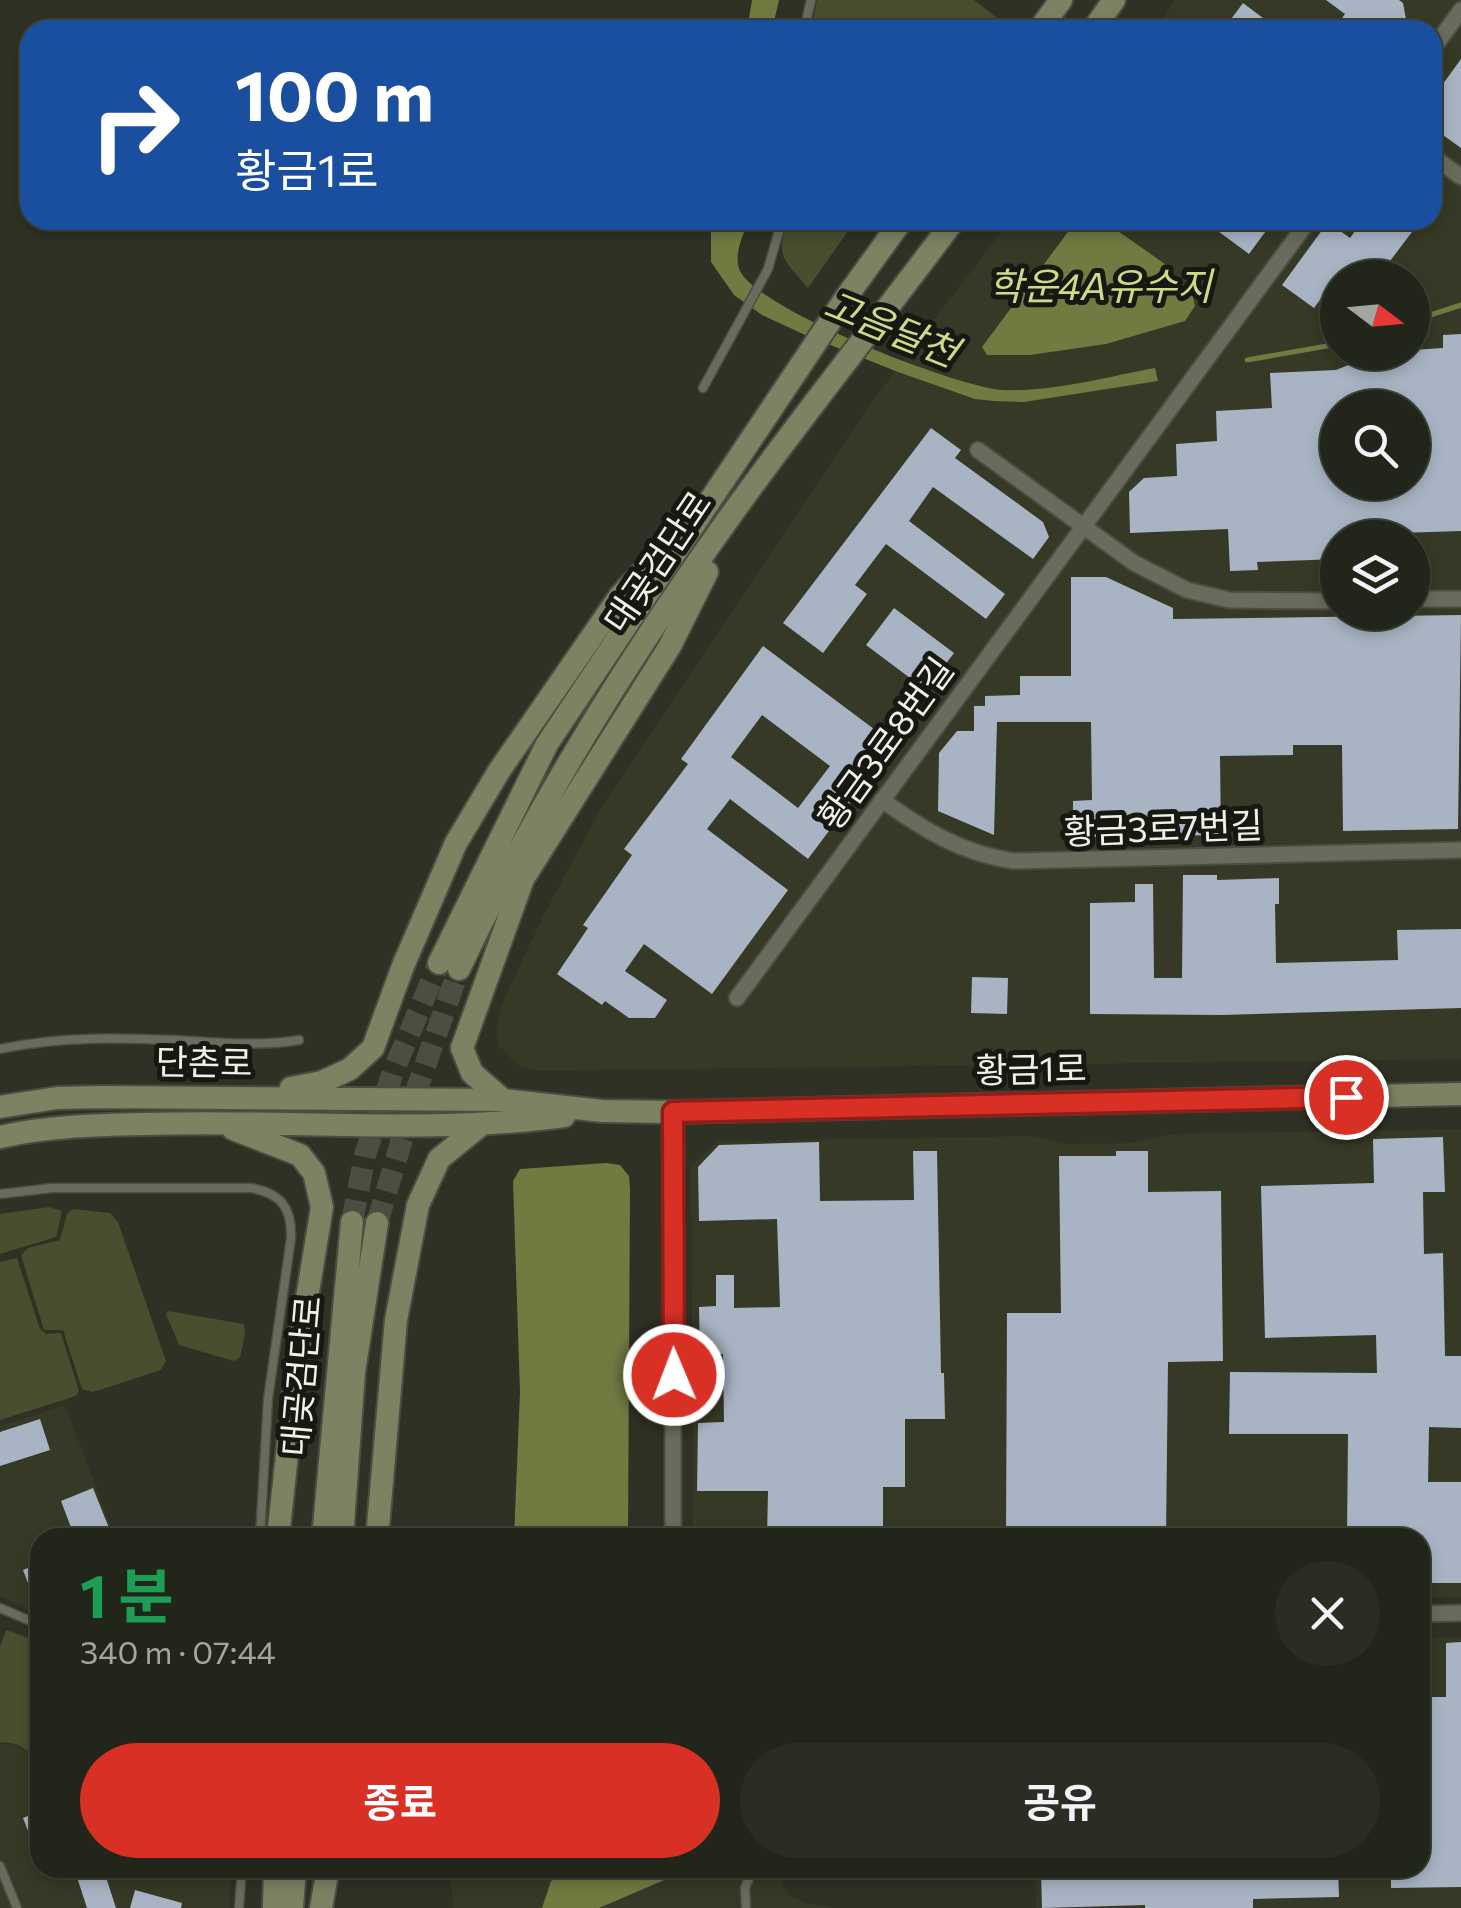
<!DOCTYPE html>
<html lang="ko">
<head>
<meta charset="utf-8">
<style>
	body { margin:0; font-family:Commissioner,"Noto Sans KR",sans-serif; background:#2a2d23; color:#f1f3f6; height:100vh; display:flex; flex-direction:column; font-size:38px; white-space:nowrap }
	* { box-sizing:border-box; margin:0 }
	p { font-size:32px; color:#a2a5a2 }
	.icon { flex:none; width:55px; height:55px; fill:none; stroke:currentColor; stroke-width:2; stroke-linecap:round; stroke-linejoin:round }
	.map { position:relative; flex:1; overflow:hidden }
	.panel { position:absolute; left:30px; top:1528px; width:1400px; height:350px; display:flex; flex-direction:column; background:#22251a; border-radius:30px; box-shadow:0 5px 15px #0003,0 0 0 2px #3f4239 }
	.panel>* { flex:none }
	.hud { position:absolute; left:20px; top:20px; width:1422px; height:210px; border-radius:30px; box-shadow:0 5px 15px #0003,0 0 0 2px #3f4239; background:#1a4fa0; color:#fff; overflow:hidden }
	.needle { width:65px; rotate:106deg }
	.fabs { position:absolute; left:1320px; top:260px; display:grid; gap:20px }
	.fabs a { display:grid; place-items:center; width:110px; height:110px; border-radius:50%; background:#22251a; box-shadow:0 5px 15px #0003,0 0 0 2px #3f4239; font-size:50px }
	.pin { position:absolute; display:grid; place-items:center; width:85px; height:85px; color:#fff; margin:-42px; border:5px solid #fff; border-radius:50%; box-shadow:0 2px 10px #0007 }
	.me { position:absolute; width:110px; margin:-55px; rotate:359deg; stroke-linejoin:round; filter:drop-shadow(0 0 8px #0008) }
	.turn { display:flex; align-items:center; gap:35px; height:210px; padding:0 50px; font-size:45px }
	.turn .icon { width:130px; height:130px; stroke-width:2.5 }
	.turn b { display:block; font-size:70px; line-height:85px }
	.round { display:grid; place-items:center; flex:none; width:105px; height:105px; border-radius:52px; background:#2a2d23 }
	.overview { display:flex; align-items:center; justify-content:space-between; height:170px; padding:0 50px }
	h1 { font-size:60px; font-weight:700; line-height:75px; color:#1e9e55 }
	.primary-button { display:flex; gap:20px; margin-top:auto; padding:20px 50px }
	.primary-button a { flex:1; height:115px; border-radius:60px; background:#d93025; color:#fff; font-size:40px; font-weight:700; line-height:115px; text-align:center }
	.primary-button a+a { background:#2a2d23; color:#f1f3f6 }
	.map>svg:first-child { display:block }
	.built { fill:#363925; fill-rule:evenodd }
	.green { fill:#484e2e }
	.water { fill:#717b41 }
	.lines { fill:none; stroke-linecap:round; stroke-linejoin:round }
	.stream { stroke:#717b41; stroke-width:5 }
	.building { fill:#a8b4c3; fill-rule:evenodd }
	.secondary-tunnel { stroke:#4b4e41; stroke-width:22; stroke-dasharray:22 11; stroke-linecap:butt }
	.lane-casing { stroke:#4a4d41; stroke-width:11 }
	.street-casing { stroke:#4a4d41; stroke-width:19 }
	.secondary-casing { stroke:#4a4d41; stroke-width:26 }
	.lane { stroke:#696c5c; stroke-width:8 }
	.street { stroke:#696c5c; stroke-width:15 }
	.secondary { stroke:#7c8262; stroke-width:22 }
	.route-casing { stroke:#8d1f18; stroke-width:25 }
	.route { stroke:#d93025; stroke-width:18 }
	.labels { text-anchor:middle; stroke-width:10; stroke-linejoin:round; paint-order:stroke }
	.street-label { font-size:35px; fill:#eff1e8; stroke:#171812 }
	.water-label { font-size:38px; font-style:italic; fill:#ccdb85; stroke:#171812 }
</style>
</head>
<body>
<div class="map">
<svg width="1461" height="1908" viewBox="0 0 1461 1908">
	<rect width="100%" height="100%" fill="#2e3123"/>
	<path class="built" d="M1175,0H1461V1059L537,1071L517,1065L499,1046L496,1033L501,1006L543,916L604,803L874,399L1010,220H1432V30H1154ZM1338,278H1412V352H1338ZM1338,408H1412V482H1338ZM1338,538H1412V612H1338Z
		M1461,1129V1597L1420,1598V1538L693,1537L691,1166L717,1141L1032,1136L1066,1144L1129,1143L1174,1134Z
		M65,1405L115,1537L40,1538V1615L0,1596V1426Z
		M1420,1638H1461V1908H1036L1035,1868H1420Z
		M0,1743L16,1745L40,1760V1868H232L229,1908H0Z
		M450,1868H784L783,1886L789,1895L805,1903L834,1908H453Z"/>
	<path class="green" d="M817,0H974L997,18L989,30H811Z
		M788,220H856L808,288C784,259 775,258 788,220Z
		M49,1207L62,1211L56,1237L0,1254V1214Z
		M73,1209L110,1213L118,1222L166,1361L161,1370L93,1392L82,1389L63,1330H44L21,1255L28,1248L60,1240L67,1214Z
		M17,1258L40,1329L46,1334L61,1333L79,1391L76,1396L0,1420V1262Z
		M168,1311L244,1324L245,1334L240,1357L234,1361L179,1345L166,1314Z
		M6,1630L40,1642V1758L16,1744L0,1742V1647Z"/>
	<path class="water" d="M752,0H779L772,30H747Z
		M711,220H749C743,235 733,255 740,271C759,310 958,388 1003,390C1053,392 1106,377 1155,368L1158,381L1024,402L994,401L975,399L898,372L803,334L762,315L734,295L711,262Z
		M1077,220H1102L1165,264L1160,273L1193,297L1195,306L1185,321L1106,344L1030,355H987L982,347Z
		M606,1163L620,1165L629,1176L630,1189L628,1537H514L520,1392L513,1181L520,1169Z
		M573,1868H660L669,1874V1878L599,1908H542L551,1881Z"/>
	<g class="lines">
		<path class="stream" d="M1412,321L1461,305
			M1247,360L1338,344"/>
	</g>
	<path class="building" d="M1326,0H1399L1403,3L1408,30H1353L1340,21L1345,14Z
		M1243,3L1279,30H1223Z
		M1461,59V148L1436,130L1432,109V99Z
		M1203,220H1274L1249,254Z
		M1363,220H1421L1387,265L1404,278H1338V288L1332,284L1314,308L1282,285L1328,222L1350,238Z
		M1461,334V531L1338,535V559L1257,562L1258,570L1230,571L1228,529L1130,533L1129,492L1144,478L1177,476L1176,444L1217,441L1216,411L1272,408L1270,373L1336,370L1381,352L1443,348V335ZM1338,408H1412V482H1338Z
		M931,428L961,450L955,458L1043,522L1049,537L1033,559L933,487L909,521L1005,594L986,619L886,544L855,585L867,594L823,653L783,623Z
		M1071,577H1106L1173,608V619L1461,615L1458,829L1343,831L1342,745H1293V755L1220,756L1221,835L1073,837V801L1092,800L1091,722H997L994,835L938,811L939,753L957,731H974V706H985V696L1020,695V676H1071Z
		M894,608L954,653L926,690L866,645Z
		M763,646L894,744L808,859L730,799L707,829L788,890L712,994L644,944L625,971L667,1000L655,1018H629L605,1001L602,1005L557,974L588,928L583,925L632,855L624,849L688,764L681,759ZM762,715L830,766L798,808L731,757Z
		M1183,875H1217V880L1279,878V904H1275L1276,963L1398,960L1397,930L1461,929V1008L1222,1015L1090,1014V903L1135,902V884H1153L1154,978H1182Z
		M972,977L1008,978L1007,1014L971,1013Z
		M1443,1137L1445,1192H1423L1424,1254L1443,1253L1445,1356H1461V1428L1429,1427L1428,1482H1461V1583H1420V1538H1347L1348,1434H1229L1230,1372L1377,1373L1376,1335L1265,1338L1261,1186L1374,1183L1373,1139Z
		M819,1142L820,1201L914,1200L913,1151H937L941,1373H944L945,1419H905V1487H883V1538H767L768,1491H697L698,1423L724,1422L723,1354H700L699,1307L716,1306V1275H734V1308L780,1307L777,1219L699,1221L698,1167L719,1145Z
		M1116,1151H1148V1192L1221,1191L1223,1361L1168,1362L1166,1538H1006L1007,1313H1061L1059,1156H1116Z
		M40,1419L50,1450L0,1466V1432Z
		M93,1488L113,1538H75L61,1501Z
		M40,1563V1612H39L23,1570Z
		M1461,1642V1887L1391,1888V1868H1420V1697H1446V1643Z
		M40,1811V1859H39L23,1818Z
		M74,1868H103L116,1908H87Z
		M1041,1868H1338L1339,1897L1253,1899V1908H1145V1905L1042,1908Z
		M135,1890L182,1903L181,1908H130Z"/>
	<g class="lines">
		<path class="secondary-tunnel" d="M352,1222L365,1155L393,1072L439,963
			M377,1223L418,1086L459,969"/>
		<defs>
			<path id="lane" d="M804,30L811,0
				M703,388L768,269L782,220
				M0,1049C64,1035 127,1038 192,1041C228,1043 264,1046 299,1040
				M0,1194L52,1188H251C281,1193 292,1208 291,1238L268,1399L260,1538
				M0,1608L40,1625
				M0,1866L17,1908
				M239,1908L242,1868
				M746,1908L745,1888L753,1868"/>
			<path id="street" d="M1432,50L1461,10
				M1432,156L1461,177
				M978,450L1134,563L1187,590L1229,600L1338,601
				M1412,599H1461
				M882,800C924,830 961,853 1013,861L1461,850
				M737,998L1309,220
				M673,1112V1538
				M1420,1614L1461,1613"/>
			<path id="secondary" d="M1039,30L1061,0
				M1093,30L1114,0
				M439,963L547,744L847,296L902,220
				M459,969C534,810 627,660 729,518C801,417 880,320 954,220
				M291,1088L322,1082L350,1069L373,1048L403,966L456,843L499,771L620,596L666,547
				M503,1100L472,1073L462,1048L523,879L670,646L707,572
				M0,1107L57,1098L103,1097L503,1100L602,1111L673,1112L1461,1094
				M233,1129L300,1155L314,1173L322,1207L298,1352L278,1538
				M0,1137C48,1126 96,1125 144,1124C284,1119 426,1135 564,1116
				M323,1538L352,1222
				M342,1538L354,1372L377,1223
				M377,1538L396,1320L418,1205L439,1159L482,1124
				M274,1908L275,1868
				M292,1908L295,1868
				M321,1908L328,1868"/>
		</defs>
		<use href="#lane" class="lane-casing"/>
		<use href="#street" class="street-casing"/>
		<use href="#secondary" class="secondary-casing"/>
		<use href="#lane" class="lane"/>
		<use href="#street" class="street"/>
		<use href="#secondary" class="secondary"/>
	</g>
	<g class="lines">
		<defs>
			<path id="route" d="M674,1375L673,1112L1346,1097"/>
		</defs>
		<use href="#route" class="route-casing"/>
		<use href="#route" class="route"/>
	</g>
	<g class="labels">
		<g class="street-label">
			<text transform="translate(658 562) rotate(-56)" y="12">대곶검단로</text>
			<text transform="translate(886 744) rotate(-54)" y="12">황금3로8번길</text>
			<text transform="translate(1163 829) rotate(-2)" y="12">황금3로7번길</text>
			<text transform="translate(204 1063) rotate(1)" y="12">단촌로</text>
			<text transform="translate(1031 1070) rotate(-1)" y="12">황금1로</text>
			<text transform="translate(302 1376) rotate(-85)" y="12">대곶검단로</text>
		</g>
		<g class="water-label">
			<text x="1100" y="300">학운4A유수지</text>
			<text transform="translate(891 329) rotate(22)" y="13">고음달천</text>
		</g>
	</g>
</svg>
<div class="fabs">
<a><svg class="needle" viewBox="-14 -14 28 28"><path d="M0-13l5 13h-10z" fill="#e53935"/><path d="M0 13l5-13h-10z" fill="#a2a5a2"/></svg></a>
<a><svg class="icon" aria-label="search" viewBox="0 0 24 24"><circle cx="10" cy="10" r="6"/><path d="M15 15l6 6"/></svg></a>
<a><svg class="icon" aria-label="layers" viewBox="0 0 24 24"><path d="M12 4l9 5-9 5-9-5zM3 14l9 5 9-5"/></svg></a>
</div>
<div class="pin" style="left:1346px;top:1097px;background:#d93025"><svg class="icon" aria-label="arrive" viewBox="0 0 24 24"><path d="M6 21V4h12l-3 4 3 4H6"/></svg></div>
<svg class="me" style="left:674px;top:1375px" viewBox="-20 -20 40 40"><circle r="17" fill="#d93025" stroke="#fff" stroke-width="3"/><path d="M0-11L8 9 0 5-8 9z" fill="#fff"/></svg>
<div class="hud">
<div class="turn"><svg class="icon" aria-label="right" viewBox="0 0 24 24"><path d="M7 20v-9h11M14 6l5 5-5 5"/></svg><div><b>100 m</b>황금1로</div></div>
</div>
<section class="panel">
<div class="overview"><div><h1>1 분</h1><p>340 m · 07:44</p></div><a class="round"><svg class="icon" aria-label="close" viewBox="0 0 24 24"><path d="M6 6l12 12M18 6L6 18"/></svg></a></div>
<div class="primary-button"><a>종료</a><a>공유</a></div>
</section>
</div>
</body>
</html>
